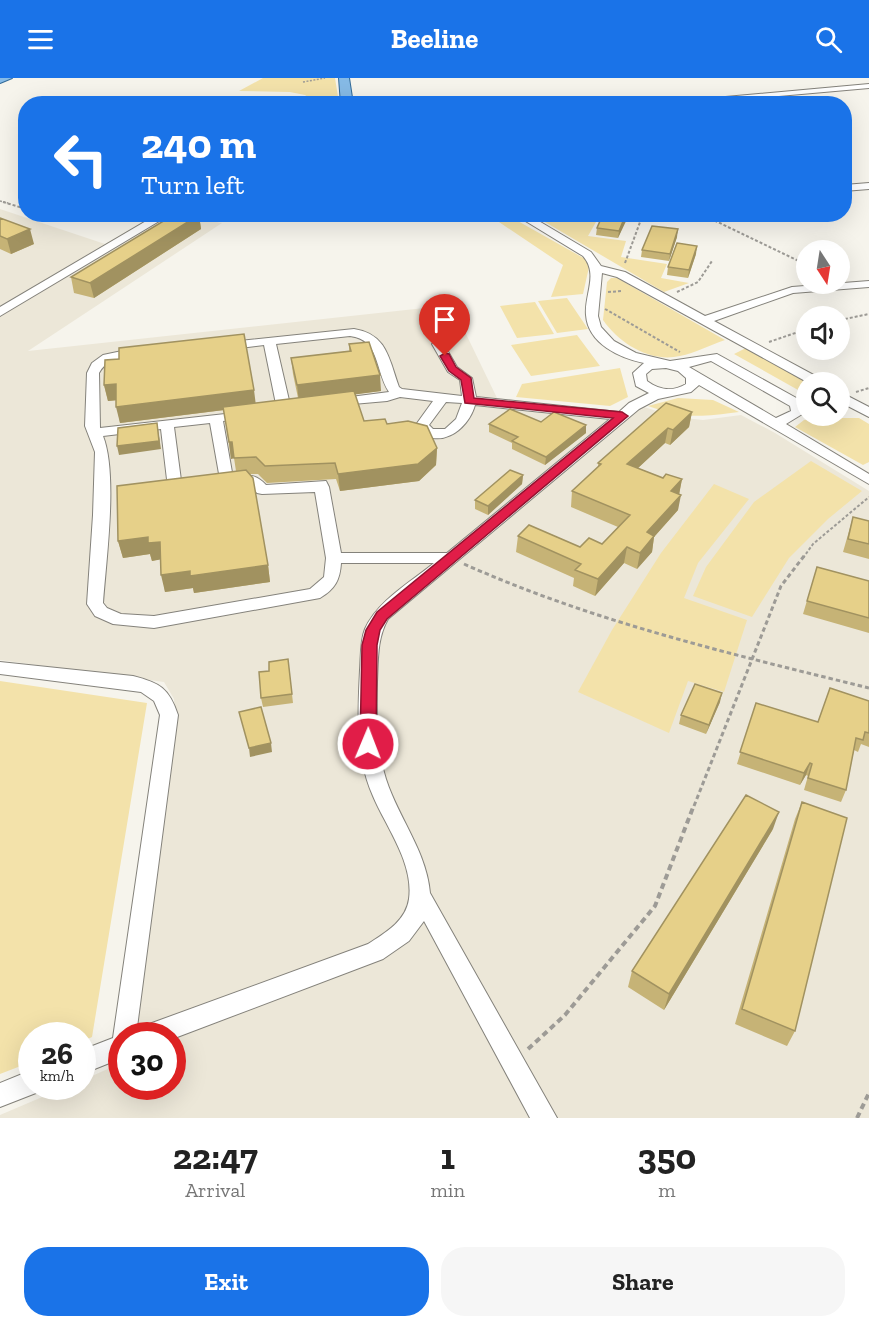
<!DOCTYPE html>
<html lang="en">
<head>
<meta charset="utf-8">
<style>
	body { margin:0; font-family:"Zilla Slab",serif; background:#f6f6f6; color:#222; height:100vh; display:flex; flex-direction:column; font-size:22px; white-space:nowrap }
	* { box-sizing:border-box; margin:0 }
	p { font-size:20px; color:#767676 }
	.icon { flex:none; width:33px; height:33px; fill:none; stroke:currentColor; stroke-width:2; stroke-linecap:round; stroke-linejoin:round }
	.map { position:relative; height:1040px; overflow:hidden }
	.sheet { display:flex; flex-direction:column; background:#fff; flex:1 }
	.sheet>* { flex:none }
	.guide { position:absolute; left:18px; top:18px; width:834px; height:126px; border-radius:24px; box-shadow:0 6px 24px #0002; background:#1a73e8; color:#fff; overflow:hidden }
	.needle { width:39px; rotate:168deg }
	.controls { position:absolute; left:796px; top:162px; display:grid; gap:12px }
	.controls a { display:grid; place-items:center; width:54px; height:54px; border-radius:50%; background:#fff; box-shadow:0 6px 24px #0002; font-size:30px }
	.speed { position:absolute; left:18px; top:944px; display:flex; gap:12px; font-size:30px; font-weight:700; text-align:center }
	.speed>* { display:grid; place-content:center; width:78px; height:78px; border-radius:50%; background:#fff; box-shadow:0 6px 24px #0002; line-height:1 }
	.speed small { font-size:15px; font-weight:400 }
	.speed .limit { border:9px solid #d22; background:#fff; color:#111 }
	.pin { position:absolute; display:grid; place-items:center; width:51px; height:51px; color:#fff; margin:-62px -26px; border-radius:50% 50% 50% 0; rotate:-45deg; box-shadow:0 0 6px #0007 }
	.pin .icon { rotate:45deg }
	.me { position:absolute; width:66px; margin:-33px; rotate:1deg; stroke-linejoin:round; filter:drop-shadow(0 0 4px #0008) }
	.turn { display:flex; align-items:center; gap:21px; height:126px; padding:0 24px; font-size:27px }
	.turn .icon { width:78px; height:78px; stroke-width:2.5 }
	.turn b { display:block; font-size:42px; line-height:51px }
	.eta { display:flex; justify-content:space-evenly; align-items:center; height:102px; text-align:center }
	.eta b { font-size:36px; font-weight:700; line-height:42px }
	.action { display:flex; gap:12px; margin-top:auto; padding:12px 24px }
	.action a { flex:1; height:69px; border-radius:24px; background:#1a73e8; color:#fff; font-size:24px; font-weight:700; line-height:69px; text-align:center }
	.action a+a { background:#f6f6f6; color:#222 }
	header { display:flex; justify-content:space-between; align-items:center; height:78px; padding:0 24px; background:#1a73e8; color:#fff; font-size:27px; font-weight:700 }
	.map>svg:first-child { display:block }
	.built { fill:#ece7d8 }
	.green { fill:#f3e2aa }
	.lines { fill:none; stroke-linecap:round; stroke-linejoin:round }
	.minor-casing { stroke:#84827b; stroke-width:2 }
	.major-casing { stroke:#326a98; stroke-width:2 }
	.path-far3 { stroke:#9d9b96; stroke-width:1.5; stroke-dasharray:2 1.5; stroke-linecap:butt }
	.path-far2 { stroke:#9d9b96; stroke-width:2; stroke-dasharray:3 2; stroke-linecap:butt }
	.path-far1 { stroke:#9d9b96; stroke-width:3; stroke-dasharray:4.5 3; stroke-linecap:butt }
	.path { stroke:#9d9b96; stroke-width:4; stroke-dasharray:6 4; stroke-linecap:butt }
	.minor { fill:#fff; fill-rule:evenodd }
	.major { fill:#86bae6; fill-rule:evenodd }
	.wall { fill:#c6b376 }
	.shaded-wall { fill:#a19260 }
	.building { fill:#e6d089; stroke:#a19260; stroke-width:1.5 }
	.route { fill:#e11d48; stroke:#92132f; stroke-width:1.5 }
</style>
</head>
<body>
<header><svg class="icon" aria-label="menu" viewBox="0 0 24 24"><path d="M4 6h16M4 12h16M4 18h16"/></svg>Beeline<svg class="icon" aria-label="search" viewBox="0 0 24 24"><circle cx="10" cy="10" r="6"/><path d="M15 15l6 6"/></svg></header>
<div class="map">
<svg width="869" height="1040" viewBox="0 0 869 1040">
	<rect width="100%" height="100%" fill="#f6f4ec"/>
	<path class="built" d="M0,131L105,166L154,137H177L222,145L28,273L452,227L497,320L631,336L641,328L675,339L703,342L741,337L775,355L869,413V1040H0V1037L68,1008H82L83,1002L121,985L122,1008H172V957H130L175,646L174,621L164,604L0,582Z"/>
	<path class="green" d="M263,0H335L339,25H316L305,17L290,14L239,13Z
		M533,137H600L588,158L626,163L621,179L667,186L661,200L689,205L664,214Z
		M509,142H516L587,182L589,189L583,216L551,219L563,187L499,144Z
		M611,200H617L725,262C710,267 695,275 680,278C650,285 619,265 603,242L607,204Z
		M567,220L588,251L557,255L538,223Z
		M535,224L554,256L517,260L500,228Z
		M577,257L600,288L531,298L511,267Z
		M746,270L808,304L807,317L734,276Z
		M620,290L628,319L610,328L516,319L522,306Z
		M678,320L713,322L739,334C700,339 685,341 648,328Z
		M826,340H859L869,346V384L863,387L795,349L804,342Z
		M811,383L862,413L828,441L789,480L752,539L693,518L706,489L754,424Z
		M714,406L749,421L698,485L684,520L747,542L724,614L688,603L669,655L578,614L612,552L661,475Z
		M0,603L147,625L92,959L83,963L82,957H32L31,984L0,996Z"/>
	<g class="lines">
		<defs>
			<path id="minor" d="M869,6V10L688,26H648Z
				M869,105V111L844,113V107Z
				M158,136H171L0,238V229Z
				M452,136H512L484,143Z
				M514,136H527L591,174L601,188L625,194L705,238L792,209L869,203V209L793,215L714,243L821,301L822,304H807L617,199L602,195L598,238L601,249L614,263L636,275L670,283L717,276L800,322L805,328L804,335L786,346L869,396V406L699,307L691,314L658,321L639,331L388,541C377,560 378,582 377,604C376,642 376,681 392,717C406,750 427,779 430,815L557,1040H530L424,843L409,863L383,881L172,961V957H140L144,949L152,945L368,866C385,855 406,843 409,821C414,785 386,749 373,718C355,678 358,634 360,592C361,579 360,563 365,551C377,523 411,504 434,485H341C340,502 335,511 320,520L154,550L113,546L95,538L87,526L93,437L95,374L85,348L87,295L92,285L103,277L141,269L147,273C133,285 112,272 99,295L100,350L252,333L254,336L252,339L223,343L233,400C248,397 255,395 266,407L326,403L329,409L341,475H447L610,341L475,327C468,353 436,375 415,348L433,323L400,319L387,323L330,328L328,325L335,321L389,314C375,293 380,261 350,258L276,266L291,331L284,335L277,331L264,267L224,272L218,268L220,265L354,251C387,256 389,281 399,309L402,311L462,318L460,302L448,294L432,266L438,262L442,263L457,289L472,300L476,319L619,334L629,325L649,315L636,308L633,295L644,285C620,280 588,266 586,237C584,217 599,196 583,178ZM711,283L790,328L791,333L776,340L689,289ZM666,290L678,293L686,300V306C673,314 659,312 647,303L646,296L652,291ZM446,324L462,325L456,341L445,351H433L429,347ZM210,345L221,407L249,406L257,415L262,416L315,414L326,480L324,499L310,511L154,538L121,536L107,530L103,525C106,482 118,396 103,358L161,351L168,410L175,414L182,410L174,349Z
				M840,314L869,329V339L840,324Z
				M0,584L133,598C160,605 169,610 178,637L136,957H122V980L82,996V972L113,960L160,637L154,623L141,614L0,596Z
				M32,992V1008H43L41,1013L0,1029V1005Z"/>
			<path id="major" d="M0,0H12L0,5Z
				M339,0H349L353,26H341Z"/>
		</defs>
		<use href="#minor" class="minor-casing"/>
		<use href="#major" class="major-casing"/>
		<path class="path-far3" d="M303,4L325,0
			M0,123L8,125"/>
		<path class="path-far2" d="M3,124L26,131
			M44,136C76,143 105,146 137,136
			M701,136L807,187
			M625,185L643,136
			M608,214L622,213
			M677,214L698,204L712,183
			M605,231L680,274
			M840,242L869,236
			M769,264L807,251
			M856,314L869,310
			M803,480L813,466L869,419"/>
		<path class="path-far1" d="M464,486C594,544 731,576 869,610
			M694,728L781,508L804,478"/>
		<path class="path" d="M528,971L565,937L655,828L694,727
			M857,1040L869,1015"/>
		<use href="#minor" class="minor"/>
		<use href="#major" class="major"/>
	</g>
	<path class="wall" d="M603,136H628L618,160L596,157L597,150Z
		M199,137L201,151L94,220L74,215L71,199Z
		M0,140L34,166L11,176L0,171Z
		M677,159L669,183L641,179L642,172Z
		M696,176L688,200L667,197L668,189Z
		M349,266L381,313L355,316L364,343L387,346L437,370L436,387L419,403L340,413L336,401L267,405L258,396H250L268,487L270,504L194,515L193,510L165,514L160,481L152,483L150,476L123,480L118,463L236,393L234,380L231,381L224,332L120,345L116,322L108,323L104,307L256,325L298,320L293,296L291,280L349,273Z
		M692,334L689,349L670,367L665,365L638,390L663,400L682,401L679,416L678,432L654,459L652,474L637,491L624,485L595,518L573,508L574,500L516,474L518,458L580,469L602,466L618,449L571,429L572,413L598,389V385Z
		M541,344L586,347V355L545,387L512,371V365L489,354V346Z
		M523,397L522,406L488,437L475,431V422Z
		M853,439L869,443V481L843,474Z
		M817,489L869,503V555L803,536Z
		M288,581L293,625L263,629L261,620L269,593Z
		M830,610L869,623V669L861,666L858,674L854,672L846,712L841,724L804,712L808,698L806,697L800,707L737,686L756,625L818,644Z
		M720,624L706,656L679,646L681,637Z
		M802,724L795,953L787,968L735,946L795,741Z
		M773,751L664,932L628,909L632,893Z"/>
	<path class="shaded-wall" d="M626,136H628V139L618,160L619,153Z
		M199,137L201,151L94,220L90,205Z
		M30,151L34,166L11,176L7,161Z
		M678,151L677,159L669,183L670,176Z
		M697,168L696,176L688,200L689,192Z
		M380,297L381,313L299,324L297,307Z
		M116,306L120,322L108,323L104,307Z
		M254,312L256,328L120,345L116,329Z
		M692,334L689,349L670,367L673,352Z
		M157,345L161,371L119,377L117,368Z
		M586,347V355L545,387L546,379Z
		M668,350L665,365L625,402L627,386Z
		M229,364H232L234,380L231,381Z
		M437,370L436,387L419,403L340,413L338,396Z
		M523,397L522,406L488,437V428Z
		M682,401L679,417L671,413Z
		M681,417L678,432L654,459L652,474L637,491L640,475L647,454Z
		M148,459L160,464L163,481L152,483L150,476L123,480L118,463Z
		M627,469L624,485L595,518L598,501Z
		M268,487L270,504L194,515L193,510L165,514L161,497L190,493Z
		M722,615L720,624L706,656L709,647Z
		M271,665L272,674L250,679L249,670Z
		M810,685L806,697L800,707L804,695Z
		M779,734L773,751L664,932L669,916Z"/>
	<path class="building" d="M175,136L199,137L90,205L71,199Z
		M603,136H626L619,153L597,150Z
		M0,140L30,151L7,161L0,158Z
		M652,148L678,151L670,176L642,172Z
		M677,165L697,168L689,192L668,189Z
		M244,256L254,312L116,329V306L104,307L105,282L119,281V270Z
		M369,264L380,297L297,307L291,280L351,273L349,266Z
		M354,313L364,343L385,341L387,346L408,343L427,348L437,370L418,386L338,396L335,385L265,388L256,379L234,380L232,364H229L223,329Z
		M666,325L692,334L673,352L668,350L627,386L663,400L666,396L682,401L671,413L681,417L647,454L654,458L640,475L627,469L598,501L575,492L581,486L518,458L529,447L580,469L589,460L602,466L630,437L572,413L601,386L598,385Z
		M510,331L541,344L554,334L586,347L546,379L512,363L518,359L489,346Z
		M157,345L159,363L117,368L118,350Z
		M246,392L253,400L268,487L190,498V493L161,497L160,464L148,465V459L118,463L117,408Z
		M510,392L523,397L488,428L475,422Z
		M853,439L869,443V466L848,461Z
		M817,489L869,503V540L807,523Z
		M288,581L292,616L261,620L259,594L269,593V584Z
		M695,606L722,615L709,647L681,637Z
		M830,610L869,623V655L865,654L863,662L856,660L846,712L808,700L812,686L810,685L804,695L740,674L756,625L818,644Z
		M261,629L271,665L249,670L239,634Z
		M746,717L779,734L669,916L632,893Z
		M802,724L847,740L795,953L742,931Z"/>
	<path class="route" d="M445,275L449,276L456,289L471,300L474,320L622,334L628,338L387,541L380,552L377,567L376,666L374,670H363L360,666L362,567L366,552L377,534L613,340L465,325L461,302L449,293L440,278Z"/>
</svg>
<div class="controls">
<a><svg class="needle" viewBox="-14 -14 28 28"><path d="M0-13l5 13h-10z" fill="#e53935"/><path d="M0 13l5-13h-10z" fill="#767676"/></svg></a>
<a><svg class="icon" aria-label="sound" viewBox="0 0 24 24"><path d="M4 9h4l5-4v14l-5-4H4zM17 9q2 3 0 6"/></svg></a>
<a><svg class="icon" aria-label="search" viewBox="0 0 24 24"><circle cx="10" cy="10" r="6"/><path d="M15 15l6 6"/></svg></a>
</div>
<div class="speed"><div>26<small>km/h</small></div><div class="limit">30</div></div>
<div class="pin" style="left:445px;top:278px;background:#d93025"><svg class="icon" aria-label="arrive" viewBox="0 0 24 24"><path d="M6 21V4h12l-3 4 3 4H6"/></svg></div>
<svg class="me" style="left:368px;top:666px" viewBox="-20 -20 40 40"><circle r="17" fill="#e11d48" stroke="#fff" stroke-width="3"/><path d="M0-11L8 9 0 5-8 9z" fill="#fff"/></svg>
<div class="guide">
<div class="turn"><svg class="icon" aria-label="left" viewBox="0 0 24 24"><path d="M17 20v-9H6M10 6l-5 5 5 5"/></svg><div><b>240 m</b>Turn left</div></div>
</div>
</div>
<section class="sheet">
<div class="eta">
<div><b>22:47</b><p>Arrival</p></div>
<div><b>1</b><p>min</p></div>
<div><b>350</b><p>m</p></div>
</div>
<div class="action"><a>Exit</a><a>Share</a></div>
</section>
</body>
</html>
